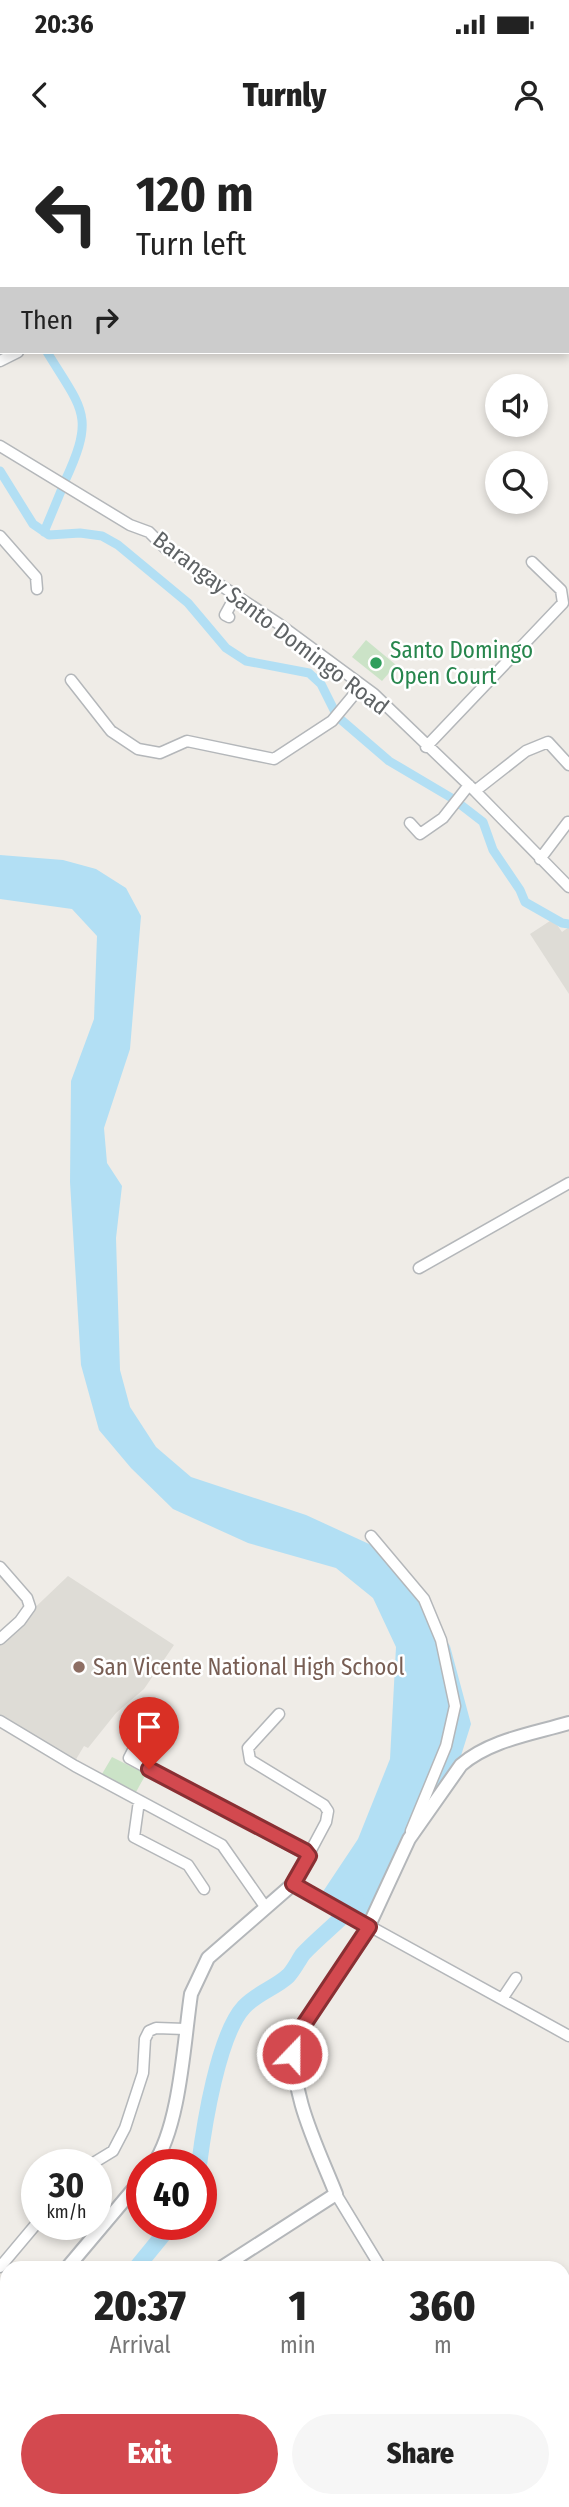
<!DOCTYPE html>
<html lang="en">
<head>
<meta charset="utf-8">
<style>
	body { margin:0; font-family:"Fira Sans Condensed",sans-serif; background:#f6f6f6; color:#222; height:100vh; display:flex; flex-direction:column; font-size:26px; white-space:nowrap }
	* { box-sizing:border-box; margin:0 }
	p { font-size:23px; color:#767676 }
	.icon { flex:none; width:38px; height:38px; fill:none; stroke:currentColor; stroke-width:2; stroke-linecap:round; stroke-linejoin:round }
	.map { position:relative; flex:1; overflow:hidden }
	.panel { position:absolute; left:0px; top:2121px; width:570px; height:247px; display:flex; flex-direction:column; background:#fff; border-radius:21px 21px 0 0; box-shadow:0 4px 10px #0003 }
	.panel>* { flex:none }
	.banner { position:absolute; left:0px; top:0px; width:570px; height:214px; box-shadow:0 4px 10px #0003; background:#fff; color:#222; overflow:hidden }
	.controls { position:absolute; left:485px; top:234px; display:grid; gap:14px }
	.controls a { display:grid; place-items:center; width:63px; height:63px; border-radius:50%; background:#fff; box-shadow:0 4px 10px #0003; font-size:35px }
	.speed { position:absolute; left:21px; top:2009px; display:flex; gap:14px; font-size:35px; font-weight:700; text-align:center }
	.speed>* { display:grid; place-content:center; width:91px; height:91px; border-radius:50%; background:#fff; box-shadow:0 4px 10px #0003; line-height:1 }
	.speed small { font-size:18px; font-weight:400 }
	.speed .limit { border:10px solid #d22; background:#fff; color:#111 }
	.pin { position:absolute; display:grid; place-items:center; width:60px; height:60px; color:#fff; margin:-72px -30px; border-radius:50% 50% 50% 0; rotate:-45deg; box-shadow:0 0 7px #0007 }
	.pin .icon { rotate:45deg }
	.me { position:absolute; width:77px; margin:-38px; rotate:22deg; stroke-linejoin:round; filter:drop-shadow(0 0 5px #0008) }
	.turn { display:flex; align-items:center; gap:24px; height:147px; padding:0 21px; font-size:32px }
	.turn .icon { width:91px; height:91px; stroke-width:2.5 }
	.turn b { display:block; font-size:49px; line-height:60px }
	.then { display:flex; align-items:center; height:66px; padding:0 21px; background:#0003; gap:14px; font-size:26px }
	.eta { display:flex; justify-content:space-evenly; align-items:center; height:119px; text-align:center }
	.eta b { font-size:42px; font-weight:800; line-height:49px }
	.button { display:flex; gap:14px; margin-top:auto; padding:14px 21px }
	.button a { flex:1; height:80px; border-radius:42px; background:#d3494f; color:#fff; font-size:28px; font-weight:800; line-height:80px; text-align:center }
	.button a+a { background:#f6f6f6; color:#222 }
	.status { display:flex; justify-content:space-between; align-items:center; height:49px; padding:0 35px; background:#fff; direction:ltr }
	.status svg { height:19px; fill:currentColor }
	header { display:flex; justify-content:space-between; align-items:center; height:91px; padding:0 21px; background:#fff; font-size:32px; font-weight:800 }
	.map>svg:first-child { display:block }
	.education { fill:#dedcd6 }
	.green { fill:#cbe3c7 }
	.water { fill:#b2dff4 }
	.lines { fill:none; stroke-linecap:round; stroke-linejoin:round }
	.canal { stroke:#b2dff4; stroke-width:9 }
	.river { stroke:#b2dff4; stroke-width:16 }
	.minor-casing { stroke:#b4b7ba; stroke-width:13 }
	.tertiary-casing { stroke:#b4b7ba; stroke-width:16 }
	.minor { stroke:#fff; stroke-width:10 }
	.tertiary { stroke:#fff; stroke-width:12 }
	.route-casing { stroke:#892f33; stroke-width:18 }
	.route { stroke:#d3494f; stroke-width:12 }
	.leisure-dot { fill:#2e9e5b; stroke:#fff; stroke-width:2.5 }
	.education-dot { fill:#8d6e63; stroke:#fff; stroke-width:2.5 }
	.labels { text-anchor:middle; stroke-width:5; stroke-linejoin:round; paint-order:stroke }
	.street-label { font-size:23px; fill:#5f6365; stroke:#fff }
	.leisure-label { font-size:23px; fill:#27864d; stroke:#fff; text-anchor:start }
	.education-label { font-size:23px; fill:#785e54; stroke:#fff; text-anchor:start }
</style>
</head>
<body>
<div class="status"><b>20:36</b><svg viewBox="0 0 49 12"><path d="M0 12V9h3v3zM5 12V6h3v6zM10 12V3h3v9zM15 12V0h3v12zM26 1h20v11H26zM47 4h2v5h-2z"/></svg></div>
<header><svg class="icon" aria-label="back" viewBox="0 0 24 24"><path d="M15 5l-7 7 7 7"/></svg>Turnly<svg class="icon" aria-label="person" viewBox="0 0 24 24"><circle cx="12" cy="8" r="4"/><path d="M4 21q1-7 8-7t8 7"/></svg></header>
<div class="map">
<svg width="569" height="2367" viewBox="0 0 569 2367">
	<rect width="100%" height="100%" fill="#efece7"/>
	<path class="education" d="M553,779L562,792L569,787V854L530,794Z
		M68,1436L174,1505L144,1549L116,1573L88,1608L84,1606L75,1621L0,1577V1501Z"/>
	<path class="green" d="M366,500L396,525L382,541L352,517Z
		M112,1617L146,1634L136,1652L102,1634Z"/>
	<path class="water" d="M0,715L63,720L96,729L126,748L141,776L130,909L104,988L107,1023L122,1046L116,1098L120,1230L130,1267L156,1307L191,1337L306,1375L380,1409L410,1445L450,1506L471,1584L459,1622L368,1781L320,1756L358,1699L390,1619L396,1507L373,1458L336,1428L248,1403L173,1369L131,1328L99,1290L81,1225L70,1042L71,941L94,879L97,796L72,769L0,759Z"/>
	<g class="lines">
		<path class="canal" d="M0,136L2,138
			M47,212C83,271 96,275 64,343
			M0,331L33,384L49,395L80,393L102,396L118,405L188,463L226,508L246,521L309,533L321,544L335,572
			M44,392L61,351
			M339,578L389,621L455,660
			M461,665L483,682L493,710L520,750L525,762L562,783L569,784"/>
		<path class="river" d="M199,2025C204,1986 218,1895 244,1867C257,1853 275,1848 288,1836C294,1830 298,1821 303,1814C320,1796 340,1781 357,1762
			M136,2128L172,2084
			M13,2367V2361"/>
		<defs>
			<path id="minor" d="M0,149L2,152
				M0,221L18,212
				M0,306L130,385L149,392L166,409L279,484L374,554L475,651L569,747
				M0,396L36,437L37,449
				M229,477L225,475L236,455
				M71,540L111,591L138,609L160,613L187,601L274,619L332,581L362,545
				M426,607L563,463L561,450L532,422
				M475,651L526,611L548,602L569,625
				M410,683L420,694L443,678L469,645
				M540,719L568,682
				M419,1128L569,1043
				M371,1396L424,1459L441,1500L455,1566L446,1606L411,1691
				M0,1427L27,1458L30,1467L20,1481L0,1499
				M139,1569L138,1574L147,1583
				M279,1574L248,1608L250,1620L324,1665L328,1671L326,1682L293,1744L569,1896
				M0,1581L75,1626L222,1705L266,1768
				M171,1586L166,1593L147,1583L129,1618L309,1716
				M139,1661L134,1697L188,1725L204,1749
				M502,1859L516,1838
				M90,2025L113,2011L125,1988L143,1933L145,1899L149,1891L156,1888L185,1889
				M336,2054L381,2128
				M0,2127L37,2083
				M0,2164L7,2170"/>
			<path id="tertiary" d="M153,2025C180,1987 184,1901 191,1854L208,1818L293,1744
				M67,2128L142,2039
				M221,2128L336,2054C317,2006 288,1951 295,1898L365,1794L409,1699L461,1625C490,1600 532,1594 569,1583
				M0,2213L7,2204
				M116,2361L118,2367"/>
		</defs>
		<use href="#minor" class="minor-casing"/>
		<use href="#tertiary" class="tertiary-casing"/>
		<use href="#minor" class="minor"/>
		<use href="#tertiary" class="tertiary"/>
	</g>
	<g class="lines">
		<defs>
			<path id="route" d="M149,1629L305,1711L309,1716L293,1744L369,1787L295,1898L292,1914"/>
		</defs>
		<use href="#route" class="route-casing"/>
		<use href="#route" class="route"/>
	</g>
	<circle class="leisure-dot" cx="376" cy="523" r="7"/>
	<circle class="education-dot" cx="79" cy="1527" r="7"/>
	<g class="labels">
		<g class="street-label">
			<text transform="translate(271 483) rotate(37)" y="8">Barangay Santo Domingo Road</text>
		</g>
		<g class="leisure-label">
			<text x="390" y="518">Santo Domingo<tspan x="390" dy="26">Open Court</tspan></text>
		</g>
		<g class="education-label">
			<text x="93" y="1535">San Vicente National High School</text>
		</g>
	</g>
</svg>
<div class="controls">
<a><svg class="icon" aria-label="sound" viewBox="0 0 24 24"><path d="M4 9h4l5-4v14l-5-4H4zM17 9q2 3 0 6"/></svg></a>
<a><svg class="icon" aria-label="search" viewBox="0 0 24 24"><circle cx="10" cy="10" r="6"/><path d="M15 15l6 6"/></svg></a>
</div>
<div class="speed"><div>30<small>km/h</small></div><div class="limit">40</div></div>
<div class="pin" style="left:149px;top:1629px;background:#d93025"><svg class="icon" aria-label="arrive" viewBox="0 0 24 24"><path d="M6 21V4h12l-3 4 3 4H6"/></svg></div>
<svg class="me" style="left:292px;top:1914px" viewBox="-20 -20 40 40"><circle r="17" fill="#d3494f" stroke="#fff" stroke-width="3"/><path d="M0-11L8 9 0 5-8 9z" fill="#fff"/></svg>
<div class="banner">
<div class="turn"><svg class="icon" aria-label="left" viewBox="0 0 24 24"><path d="M17 20v-9H6M10 6l-5 5 5 5"/></svg><div><b>120 m</b>Turn left</div></div>
<div class="then">Then<svg class="icon" aria-label="right" viewBox="0 0 24 24"><path d="M7 20v-9h11M14 6l5 5-5 5"/></svg></div>
</div>
<section class="panel">
<div class="eta">
<div><b>20:37</b><p>Arrival</p></div>
<div><b>1</b><p>min</p></div>
<div><b>360</b><p>m</p></div>
</div>
<div class="button"><a>Exit</a><a>Share</a></div>
</section>
</div>
</body>
</html>
